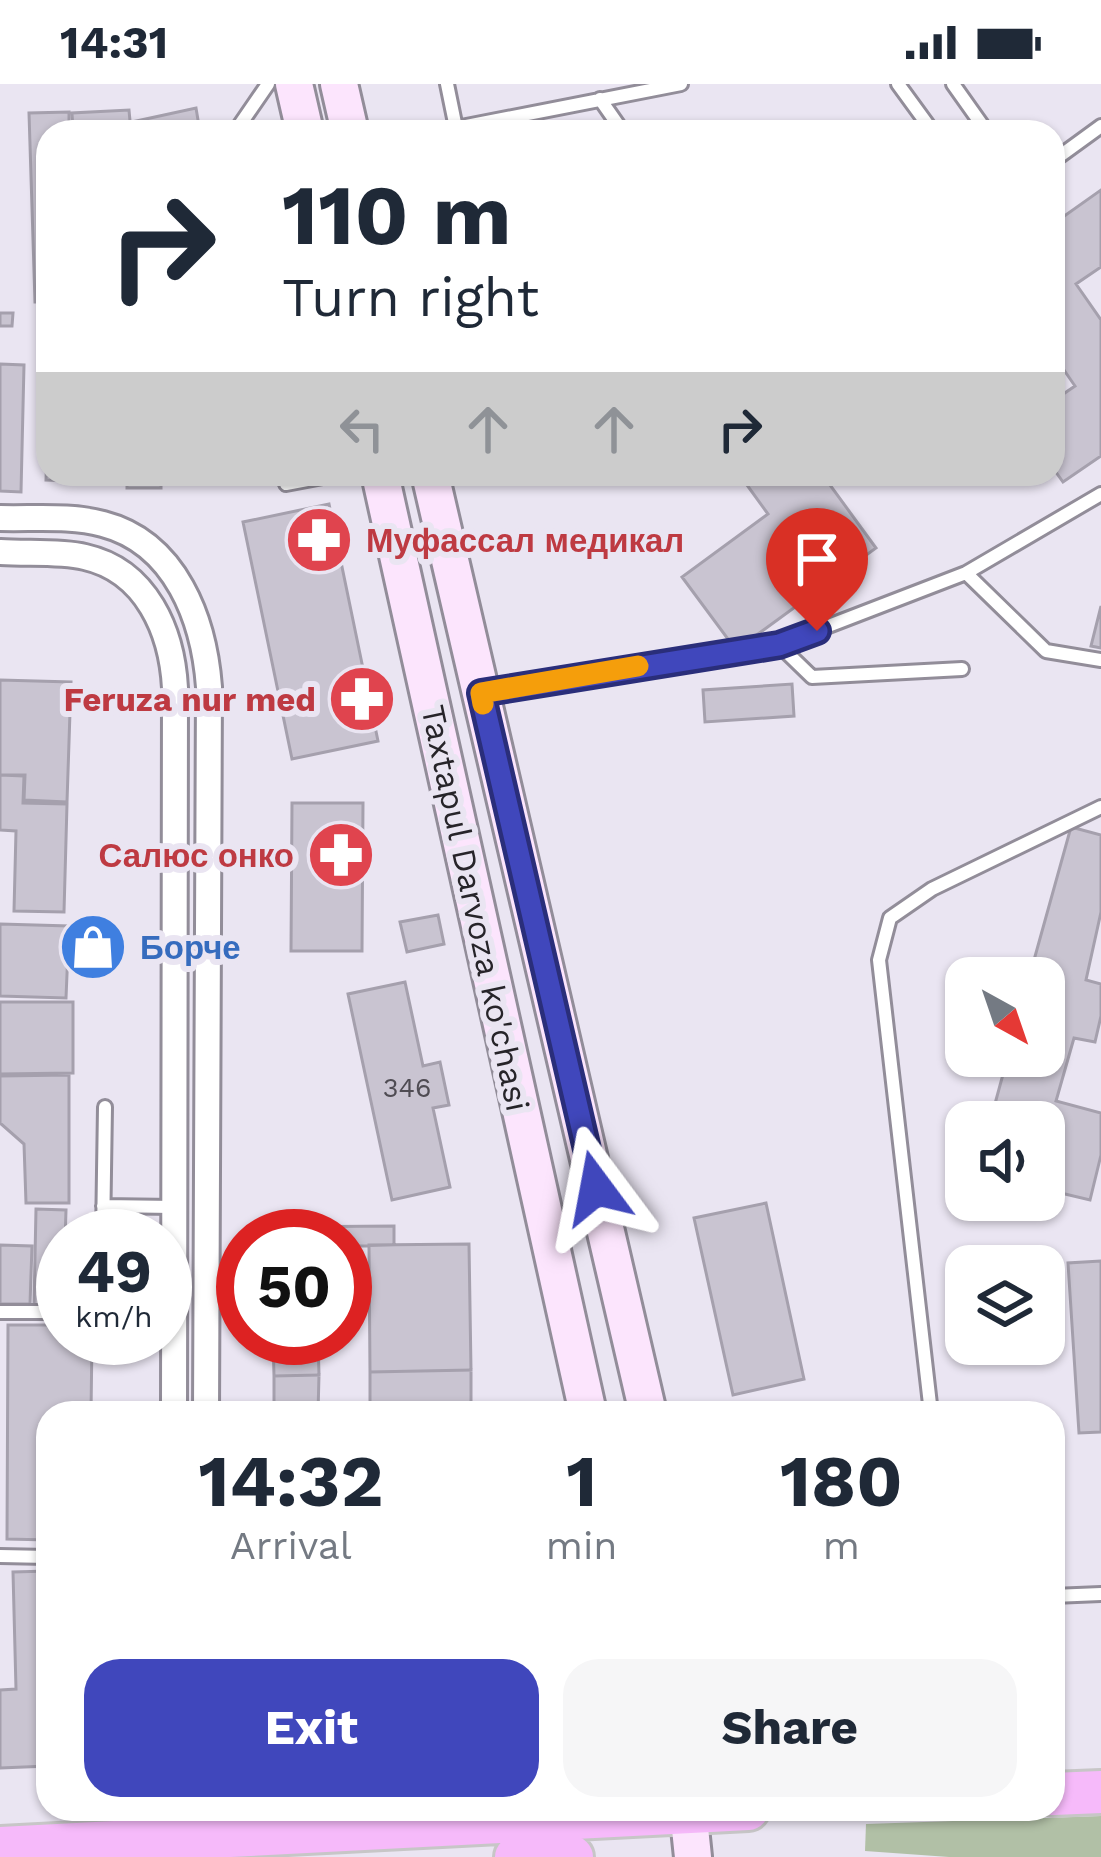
<!DOCTYPE html>
<html lang="en">
<head>
<meta charset="utf-8">
<style>
	body { margin:0; font-family:"Work Sans",sans-serif; background:#f6f6f7; color:#1f2937; height:100vh; display:flex; flex-direction:column; font-size:45px; white-space:nowrap }
	* { box-sizing:border-box; margin:0 }
	p { font-size:39px; color:#747a83 }
	.icon { flex:none; width:66px; height:66px; fill:none; stroke:currentColor; stroke-width:2; stroke-linecap:round; stroke-linejoin:round }
	.map { position:relative; flex:1; overflow:hidden }
	.sheet { position:absolute; left:36px; top:1317px; width:1029px; height:420px; display:flex; flex-direction:column; background:#fff; border-radius:36px; box-shadow:0 3px 9px #0004 }
	.sheet>* { flex:none }
	.guide { position:absolute; left:36px; top:36px; width:1029px; height:366px; border-radius:36px; box-shadow:0 3px 9px #0004; background:#fff; color:#1f2937; overflow:hidden }
	.needle { width:78px; rotate:140deg }
	.fabs { position:absolute; left:945px; top:873px; display:grid; gap:24px }
	.fabs a { display:grid; place-items:center; width:120px; height:120px; border-radius:24px; background:#fff; box-shadow:0 3px 9px #0004; font-size:60px }
	.speed { position:absolute; left:36px; top:1125px; display:flex; gap:24px; font-size:60px; font-weight:700; text-align:center }
	.speed>* { display:grid; place-content:center; width:156px; height:156px; border-radius:50%; background:#fff; box-shadow:0 3px 9px #0004; line-height:1 }
	.speed small { font-size:30px; font-weight:400 }
	.speed .limit { border:18px solid #d22; background:#fff; color:#111 }
	.pin { position:absolute; display:grid; place-items:center; width:102px; height:102px; color:#fff; margin:-123px -51px; border-radius:50% 50% 50% 0; rotate:-45deg; box-shadow:0 0 12px #0007 }
	.pin .icon { rotate:45deg }
	.me { position:absolute; width:132px; margin:-66px; rotate:347deg; stroke-linejoin:round; filter:drop-shadow(0 0 9px #0008) }
	.turn { display:flex; align-items:center; gap:42px; height:252px; padding:0 48px; font-size:54px }
	.turn .icon { width:156px; height:156px; stroke-width:2.5 }
	.turn b { display:block; font-size:84px; line-height:102px }
	.lanes { display:flex; align-items:center; height:114px; padding:0 48px; background:#0003; justify-content:center; gap:60px; direction:ltr }
	.lanes .off { opacity:.35 }
	.eta { display:flex; justify-content:space-evenly; align-items:center; height:204px; text-align:center }
	.eta b { font-size:72px; font-weight:700; line-height:84px }
	.button { display:flex; gap:24px; margin-top:auto; padding:24px 48px }
	.button a { flex:1; height:138px; border-radius:36px; background:#4047bc; color:#fff; font-size:48px; font-weight:700; line-height:138px; text-align:center }
	.button a+a { background:#f6f6f7; color:#1f2937 }
	.status { display:flex; justify-content:space-between; align-items:center; height:84px; padding:0 60px; background:#fff; direction:ltr }
	.status svg { height:33px; fill:currentColor }
	.map>svg:first-child { display:block }
	.green { fill:#b1c0a6 }
	.building { fill:#c9c4d1; stroke:#a5a0ad; stroke-width:3 }
	.lines { fill:none; stroke-linecap:round; stroke-linejoin:round }
	.service-casing { stroke:#928d99; stroke-width:18 }
	.minor-casing { stroke:#928d99; stroke-width:30 }
	.secondary-casing { stroke:#928d99; stroke-width:42 }
	.trunk-casing { stroke:#c7c6c7; stroke-width:48 }
	.service { stroke:#fff; stroke-width:12 }
	.minor { stroke:#fff; stroke-width:24 }
	.secondary { stroke:#fce5fd; stroke-width:36 }
	.trunk { stroke:#f6bafa; stroke-width:42 }
	.route-casing { stroke:#2a2e7a; stroke-width:30 }
	.route { stroke:#4047bc; stroke-width:21 }
	.slow { stroke:#f59e0b; stroke-width:21 }
	.labels { text-anchor:middle; stroke-width:12; stroke-linejoin:round; paint-order:stroke }
	.number-label { font-size:27px; fill:#4f4c53 }
	.health-label { font-size:33px; font-weight:bold; fill:#be3a42; stroke:#eae5f2; text-anchor:end }
	.street-label { font-size:33px; fill:#262429; stroke:#eae5f2 }
	.shop-label { font-size:33px; font-weight:bold; fill:#366cbe; stroke:#eae5f2; text-anchor:start }
</style>
</head>
<body>
<div class="status"><b>14:31</b><svg viewBox="0 0 49 12"><path d="M0 12V9h3v3zM5 12V6h3v6zM10 12V3h3v9zM15 12V0h3v12zM26 1h20v11H26zM47 4h2v5h-2z"/></svg></div>
<div class="map">
<svg width="1101" height="1773" viewBox="0 0 1101 1773">
	<rect width="100%" height="100%" fill="#eae5f2"/>
	<path class="green" d="M1101,1732V1773H949L865,1767L866,1740Z"/>
	<path class="building" d="M196,24L200,48H134L132,38Z
		M129,26L131,48H73L72,29Z
		M69,28V48H48V218H35L29,29Z
		M1101,106V183L1076,200L1101,236V372L1063,398L1053,384V317L1075,302L1053,270V140Z
		M0,229H13L12,242H0Z
		M0,280L24,281L21,408L0,407Z
		M48,330V390H102V398L46,396Z
		M127,390H161V404H127Z
		M221,390H269L223,400Z
		M718,390H822L876,464L736,566L682,493L768,430L739,390L726,400Z
		M329,420L378,657L292,675L243,438Z
		M1101,522V564L1091,562Z
		M0,596L71,598L67,718L24,716L25,691H0Z
		M792,600L794,632L705,638L703,606Z
		M0,691L24,692L23,719L67,720L64,828L14,827L16,747L0,746Z
		M292,719H363L362,867H291Z
		M1071,743L1101,751V828L1086,896L1101,900V932L1095,958L1074,954L1056,1017L1101,1029V1071L1090,1116L1044,1105V1038H990L1008,972H1044V894H1029Z
		M438,831L444,860L407,868L400,838Z
		M0,840L69,842L66,914L0,912Z
		M405,898L423,982L440,978L449,1021L433,1024L450,1103L392,1116L348,910Z
		M0,918H73V989L0,990Z
		M69,991V1119H26L24,1060L0,1039V992Z
		M766,1119L804,1295L733,1311L694,1134Z
		M36,1125L66,1126L63,1222L34,1221Z
		M394,1142V1161L345,1162V1152H272V1143Z
		M469,1160L471,1286L370,1288L369,1161Z
		M0,1161L32,1162L30,1220H0Z
		M1101,1177V1348L1079,1349L1068,1179Z
		M8,1241H63V1254H92L91,1329H48V1456L7,1455Z
		M273,1254H318L319,1291L274,1292Z
		M471,1286V1329H370V1288Z
		M319,1291L318,1329H274V1292Z
		M48,1487V1682L0,1684V1606L16,1605L13,1488Z"/>
	<g class="lines">
		<defs>
			<path id="service" d="M447,0L456,44L681,0
				M898,0L933,48
				M953,0L987,48
				M600,15L623,48
				M235,48L268,0
				M1053,77L1101,42
				M283,390L286,400L339,390
				M966,489L1046,567L1101,576
				M779,561L966,489L1101,410
				M482,609L779,561L812,593L962,585
				M103,1122L174,1123
				M103,1152L105,1023
				M0,1228H63
				M931,1329L879,876L890,834L932,805L1101,723
				M0,1472L48,1473
				M1053,1512L1101,1510"/>
			<path id="minor" d="M0,434C33,435 71,431 103,440C176,459 204,536 209,603L206,1329
				M0,468C27,470 59,467 85,473C147,487 172,548 175,604L174,1329
				M205,1725L206,1765"/>
			<path id="secondary" d="M294,0L305,48
				M339,0L350,48
				M380,390L588,1329
				M430,390L648,1329
				M688,1725L693,1773"/>
			<path id="trunk" d="M1053,1710L1101,1708
				M0,1764L748,1725
				M516,1773H572"/>
		</defs>
		<use href="#service" class="service-casing"/>
		<use href="#minor" class="minor-casing"/>
		<use href="#secondary" class="secondary-casing"/>
		<use href="#trunk" class="trunk-casing"/>
		<use href="#service" class="service"/>
		<use href="#minor" class="minor"/>
		<use href="#secondary" class="secondary"/>
		<use href="#trunk" class="trunk"/>
	</g>
	<g class="lines">
		<defs>
			<path id="route" d="M596,1104L481,609L779,561L817,547"/>
		</defs>
		<use href="#route" class="route-casing"/>
		<use href="#route" class="route"/>
		<path class="slow" d="M483,620L481,609L638,582"/>
	</g>
	<defs>
		<symbol id="pharmacy-disc" viewBox="-11 -11 22 22"><circle r="9.5" fill="#e0444e" stroke="#eae5f2"/><path d="M-2-6h4v4h4v4h-4v4h-4v-4h-4v-4h4Z" fill="#fff"/></symbol>
		<symbol id="shop-disc" viewBox="-11 -11 22 22"><circle r="9.5" fill="#3f7fe0" stroke="#eae5f2"/><path d="M-5-2.5h2.3a2.7 3.5 0 0 1 5.4 0H5L5.5 6h-11ZM-1.5-2.5h3a1.5 2.3 0 0 0-3 0Z" fill="#fff"/></symbol>
	</defs>
	<g fill-rule="evenodd">
		<use href="#pharmacy-disc" x="281" y="418" width="76" height="76"/>
		<use href="#pharmacy-disc" x="324" y="577" width="76" height="76"/>
		<use href="#pharmacy-disc" x="303" y="733" width="76" height="76"/>
		<use href="#shop-disc" x="55" y="825" width="76" height="76"/>
	</g>
	<g class="labels">
		<g class="number-label">
			<text x="407" y="1013">346</text>
		</g>
		<g class="health-label">
			<text x="366" y="468" text-anchor="start">Муфассал медикал</text>
			<text x="316" y="627">Feruza nur med</text>
			<text x="294" y="783">Салюс онко</text>
		</g>
		<g class="street-label">
			<text transform="translate(476 824) rotate(78)" y="12">Taxtapul Darvoza ko'chasi</text>
		</g>
		<g class="shop-label">
			<text x="140" y="875">Борче</text>
		</g>
	</g>
</svg>
<div class="fabs">
<a><svg class="needle" viewBox="-14 -14 28 28"><path d="M0-13l5 13h-10z" fill="#e53935"/><path d="M0 13l5-13h-10z" fill="#747a83"/></svg></a>
<a><svg class="icon" aria-label="sound" viewBox="0 0 24 24"><path d="M4 9h4l5-4v14l-5-4H4zM17 9q2 3 0 6"/></svg></a>
<a><svg class="icon" aria-label="layers" viewBox="0 0 24 24"><path d="M12 4l9 5-9 5-9-5zM3 14l9 5 9-5"/></svg></a>
</div>
<div class="speed"><div>49<small>km/h</small></div><div class="limit">50</div></div>
<div class="pin" style="left:817px;top:547px;background:#d93025"><svg class="icon" aria-label="arrive" viewBox="0 0 24 24"><path d="M6 21V4h12l-3 4 3 4H6"/></svg></div>
<svg class="me" style="left:596px;top:1104px" viewBox="-20 -20 40 40"><path d="M0-17L14 15 0 8-14 15z" fill="#4047bc" stroke="#fff" stroke-width="4"/></svg>
<div class="guide">
<div class="turn"><svg class="icon" aria-label="right" viewBox="0 0 24 24"><path d="M7 20v-9h11M14 6l5 5-5 5"/></svg><div><b>110 m</b>Turn right</div></div>
<div class="lanes"><svg class="icon off" aria-label="left" viewBox="0 0 24 24"><path d="M17 20v-9H6M10 6l-5 5 5 5"/></svg><svg class="icon off" aria-label="ahead" viewBox="0 0 24 24"><path d="M12 20V5M6 11l6-6 6 6"/></svg><svg class="icon off" aria-label="ahead" viewBox="0 0 24 24"><path d="M12 20V5M6 11l6-6 6 6"/></svg><svg class="icon" aria-label="right" viewBox="0 0 24 24"><path d="M7 20v-9h11M14 6l5 5-5 5"/></svg></div>
</div>
<section class="sheet">
<div class="eta">
<div><b>14:32</b><p>Arrival</p></div>
<div><b>1</b><p>min</p></div>
<div><b>180</b><p>m</p></div>
</div>
<div class="button"><a>Exit</a><a>Share</a></div>
</section>
</div>
</body>
</html>
